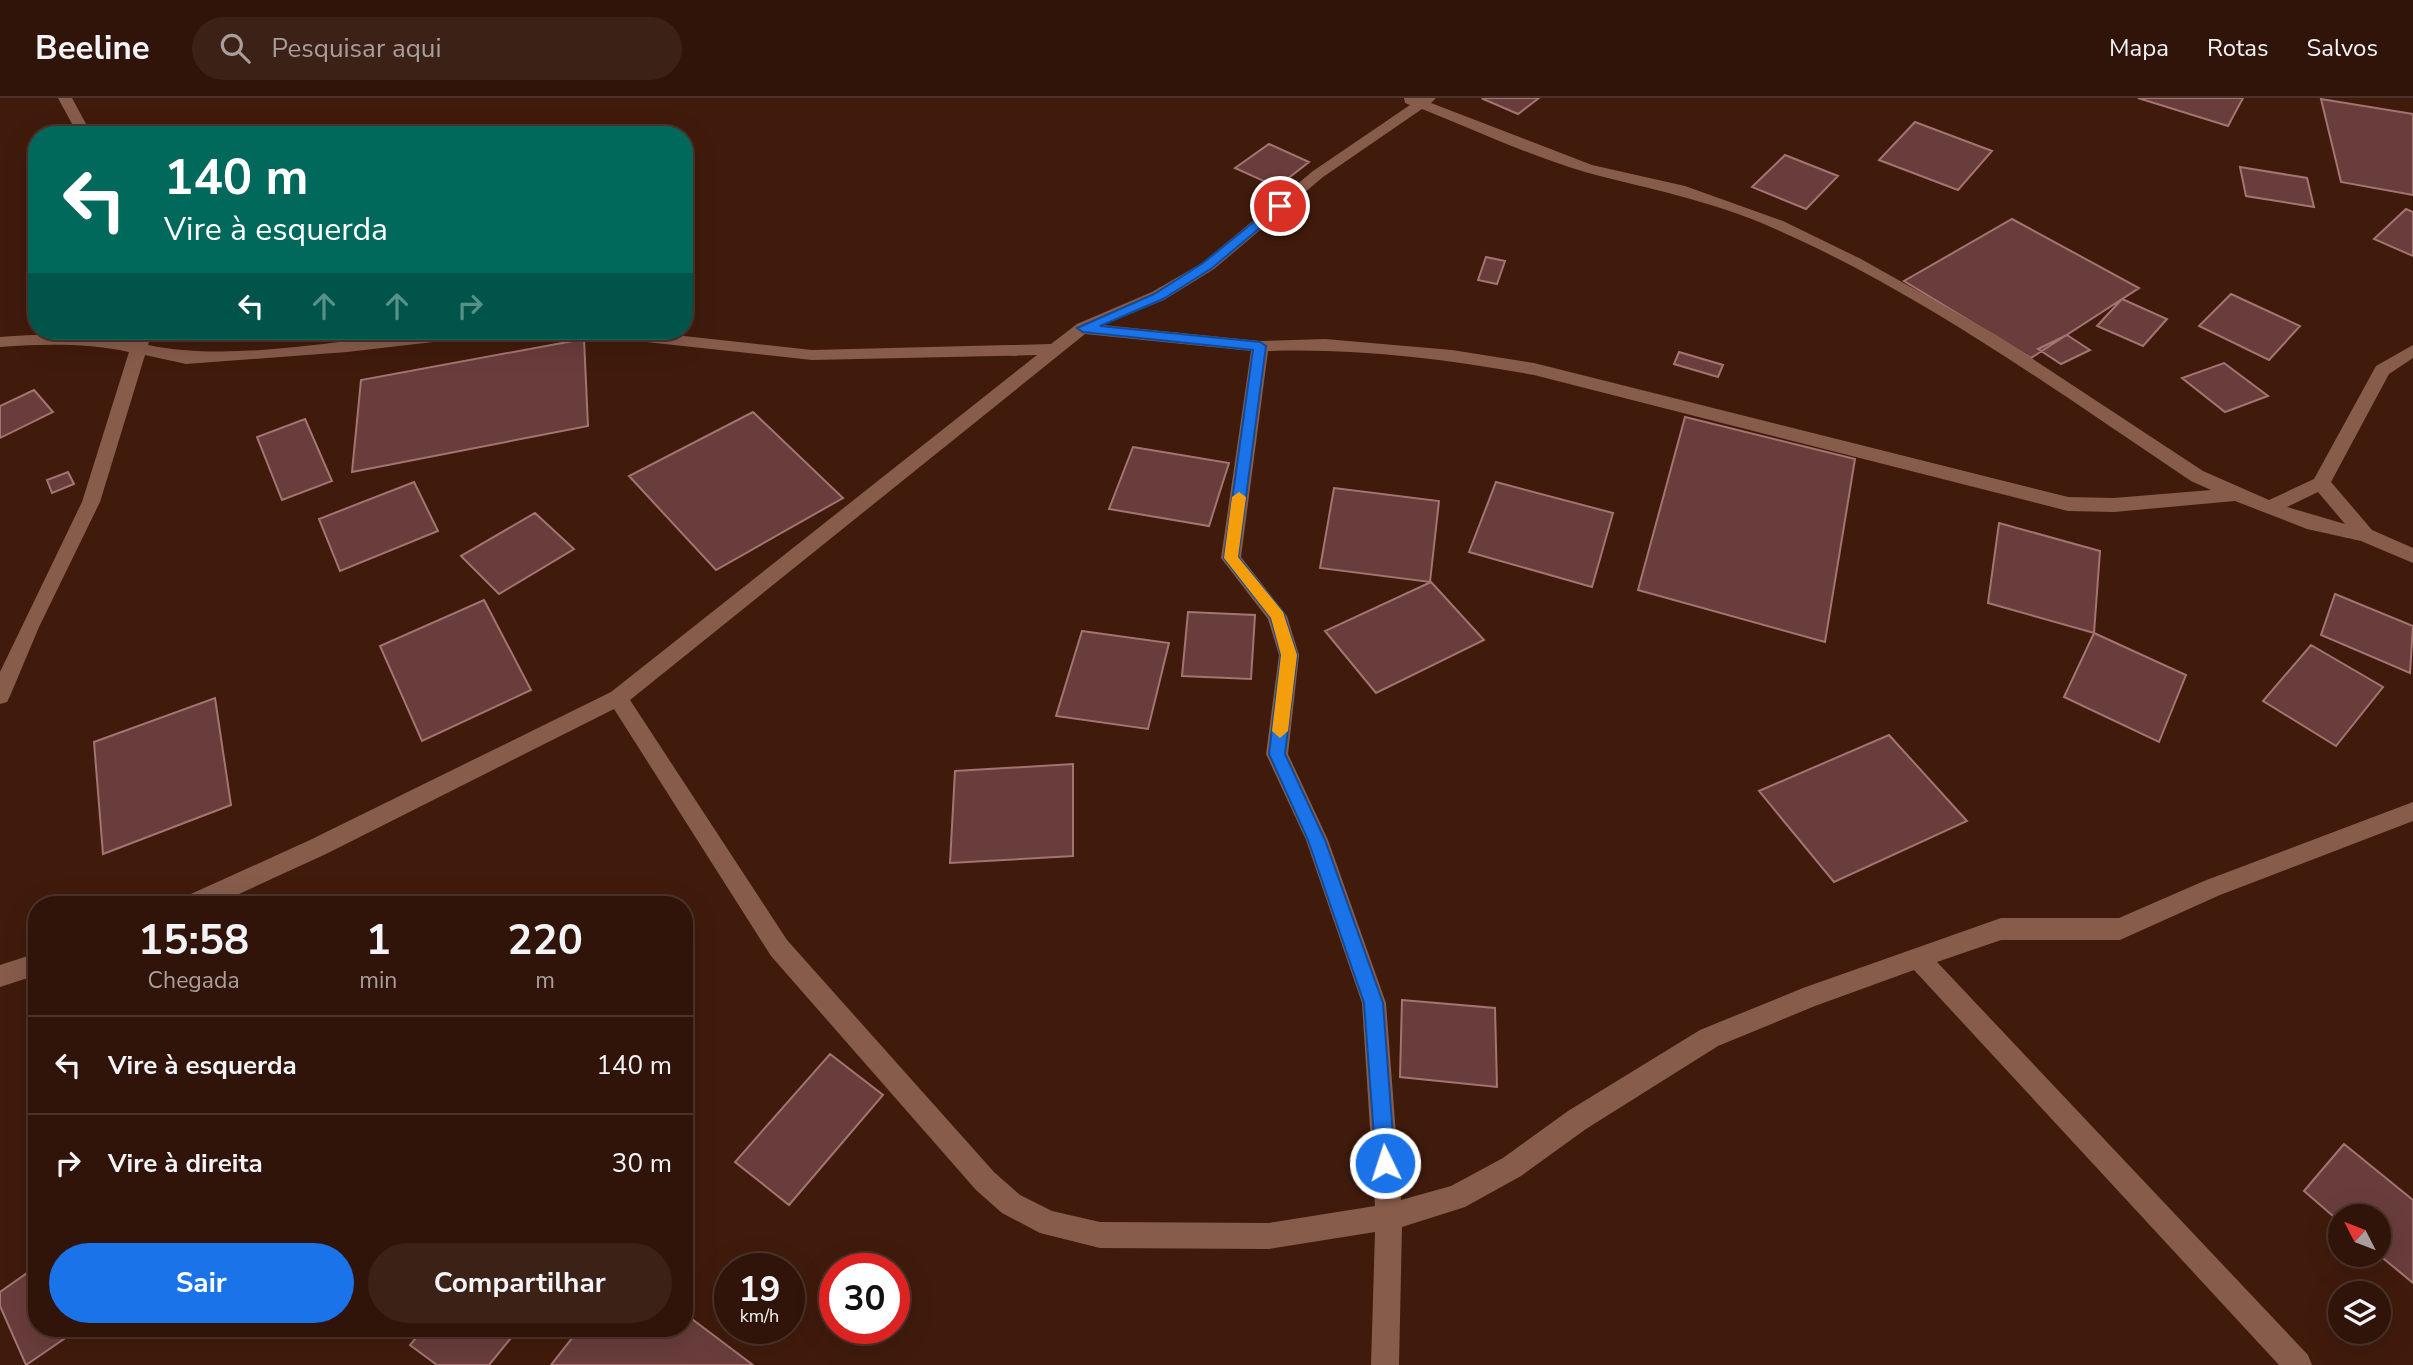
<!DOCTYPE html>
<html lang="pt">
<head>
<meta charset="utf-8">
<style>
	body { margin:0; font-family:"Nunito Sans",sans-serif; background:#3c2117; color:#f1f3f6; height:100vh; display:flex; flex-direction:column; font-size:26px; white-space:nowrap }
	* { box-sizing:border-box; margin:0 }
	p { font-size:23px; color:#a89e9c }
	.icon { flex:none; width:38px; height:38px; fill:none; stroke:currentColor; stroke-width:2; stroke-linecap:round; stroke-linejoin:round }
	.map { position:relative; flex:1; overflow:hidden }
	.details { position:absolute; left:28px; top:798px; width:665px; height:441px; display:flex; flex-direction:column; background:#301409; border-radius:28px; box-shadow:0 7px 28px #0002,0 0 0 2px #4b332a }
	.details>* { flex:none }
	.guide { position:absolute; left:28px; top:28px; width:665px; height:214px; border-radius:28px; box-shadow:0 7px 28px #0002,0 0 0 2px #4b332a; background:#00695c; color:#fff; overflow:hidden }
	.needle { width:46px; rotate:312deg }
	.fabs { position:absolute; left:2328px; top:1106px; display:grid; gap:14px }
	.fabs a { display:grid; place-items:center; width:63px; height:63px; border-radius:50%; background:#301409; box-shadow:0 7px 28px #0002,0 0 0 2px #4b332a; font-size:35px }
	.speed { position:absolute; left:714px; top:1155px; display:flex; gap:14px; font-size:35px; font-weight:700; text-align:center }
	.speed>* { display:grid; place-content:center; width:91px; height:91px; border-radius:50%; background:#301409; box-shadow:0 7px 28px #0002,0 0 0 2px #4b332a; line-height:1 }
	.speed small { font-size:18px; font-weight:400 }
	.speed .limit { border:10px solid #d22; background:#fff; color:#111 }
	.pin { position:absolute; display:grid; place-items:center; width:60px; height:60px; color:#fff; margin:-30px; border:4px solid #fff; border-radius:50%; box-shadow:0 2px 7px #0007 }
	.me { position:absolute; width:77px; margin:-38px; rotate:356deg; stroke-linejoin:round; filter:drop-shadow(0 0 5px #0008) }
	.turn { display:flex; align-items:center; gap:24px; height:147px; padding:0 21px; font-size:32px }
	.turn .icon { width:91px; height:91px; stroke-width:2.5 }
	.turn b { display:block; font-size:49px; line-height:60px }
	.lanes { display:flex; align-items:center; height:66px; padding:0 21px; background:#0003; justify-content:center; gap:35px; direction:ltr }
	.lanes .off { opacity:.35 }
	.eta { display:flex; justify-content:space-evenly; align-items:center; height:119px; text-align:center }
	.eta b { font-size:42px; font-weight:700; line-height:49px }
	.cta { display:flex; gap:14px; margin-top:auto; padding:14px 21px }
	.cta a { flex:1; height:80px; border-radius:42px; background:#1a73e8; color:#fff; font-size:28px; font-weight:700; line-height:80px; text-align:center }
	.cta a+a { background:#3c2117; color:#f1f3f6 }
	ul { padding:0; list-style:none }
	li { display:flex; align-items:center; gap:21px; height:98px; padding:0 21px; border-top:2px solid #4b332a }
	li div { flex:1 }
	li b { display:block; font-size:26px }
	li em { font-style:normal }
	header { display:flex; align-items:center; gap:42px; box-sizing:border-box; height:98px; padding:0 35px; background:#301409; border-bottom:2px solid #4b332a }
	header strong { font-size:33px }
	nav { display:flex; gap:38px; margin-inline-start:auto; font-size:24px }
	.search { width:490px; height:63px; background:#3c2117; display:flex; align-items:center; gap:18px; box-sizing:border-box; padding:0 24px; border-radius:38px; color:#a89e9c; font-size:26px }
	.map>svg:first-child { display:block }
	.building { fill:#693d3b; stroke:#a47471; stroke-width:2 }
	.lines { fill:none; stroke-linecap:round; stroke-linejoin:round }
	.street { fill:#875c4b; fill-rule:evenodd }
	.route { fill:#1a73e8; stroke:#114b97; stroke-width:2 }
	.slow { fill:#f59e0b }
</style>
</head>
<body>
<header>
<strong>Beeline</strong>
<div class="search"><svg class="icon" aria-label="search" viewBox="0 0 24 24"><circle cx="10" cy="10" r="6"/><path d="M15 15l6 6"/></svg>Pesquisar aqui</div>
<nav><a>Mapa</a><a>Rotas</a><a>Salvos</a></nav>
</header>
<div class="map">
<svg width="2413" height="1267" viewBox="0 0 2413 1267">
	<rect width="100%" height="100%" fill="#401b0c"/>
	<path class="building" d="M1539,0L1518,16L1483,1L1485,0Z
		M2138,0H2243L2228,28Z
		M2321,1L2413,16V97L2341,84Z
		M1915,24L1992,53L1958,92L1879,62Z
		M1269,46L1309,64L1277,89L1235,70Z
		M1785,57L1838,78L1806,111L1752,89Z
		M2240,69L2307,80L2314,109L2246,98Z
		M2406,111L2413,114V158L2374,141Z
		M2012,121L2139,190L2031,260L1904,183Z
		M1486,159L1505,163L1497,186L1478,182Z
		M2231,196L2300,228L2269,262L2199,228Z
		M2122,201L2167,221L2143,248L2097,228Z
		M2067,237L2090,252L2061,266L2038,251Z
		M584,241L588,328L352,374L361,282Z
		M1679,254L1723,267L1718,279L1674,266Z
		M2224,265L2268,298L2225,314L2182,280Z
		M34,292L53,314L0,340V308Z
		M753,314L843,400L716,472L629,378Z
		M1685,319L1855,361L1825,544L1638,492Z
		M305,321L332,383L282,402L257,339Z
		M1133,349L1229,365L1209,428L1109,411Z
		M68,374L74,386L52,395L47,382Z
		M414,384L438,433L340,473L319,421Z
		M1496,384L1613,415L1592,489L1469,454Z
		M1334,390L1439,403L1430,484L1320,470Z
		M535,415L574,451L499,496L461,458Z
		M1999,425L2100,453L2094,535L1988,505Z
		M1431,484L1484,542L1376,595L1325,533Z
		M2335,496L2413,528L2410,575L2321,537Z
		M484,502L531,592L422,643L380,548Z
		M1188,514L1255,517L1251,581L1182,578Z
		M1082,533L1169,545L1148,631L1056,618Z
		M2094,535L2186,577L2159,644L2064,599Z
		M2311,547L2383,589L2336,648L2263,603Z
		M215,600L231,707L103,756L94,644Z
		M1889,637L1967,723L1834,784L1759,693Z
		M1073,666V758L950,765L955,673Z
		M1402,902L1495,910L1497,989L1400,979Z
		M830,956L883,997L789,1107L735,1064Z
		M2344,1046L2413,1102V1185L2378,1156V1118H2340V1124L2304,1093Z
		M37,1168V1230H80L26,1267L0,1208V1194Z
		M684,1215L753,1267H551L580,1230H684Z
		M424,1230H519L489,1267H437L410,1247Z"/>
	<g class="lines">
		<path class="street" d="M58,0H72L92,37H78Z
			M1404,0H1436L1431,5L1592,67L1685,88L1783,123L1861,161L1998,238L2203,373L2269,402L2314,381L2376,268L2413,247V260L2389,276L2331,384L2372,432L2413,450V465L2361,443L2307,431L2235,403L2114,414L2068,413L1534,277C1446,261 1358,250 1268,253L1241,459L1287,518L1299,557L1288,656L1328,742L1386,905L1401,1102L1451,1088L1503,1060L1568,1013L1700,932L1803,890L2001,820H2119L2204,783L2413,704V723L2220,797L2120,842H2001L1937,864L2308,1257L2312,1267H2279L1914,872L1815,908L1718,948L1586,1031L1521,1078L1465,1109L1402,1129L1399,1267H1371L1375,1134L1269,1151L1100,1150L1040,1135L1002,1115L976,1092L771,858L614,611L326,756L215,807H179L182,800L310,742L611,594L1037,257L812,262L591,238L583,233H638L812,252L1051,246L1077,226L1152,194L1202,165L1313,73L1410,7L1405,5ZM1422,11C1475,32 1530,58 1585,74C1649,91 1713,103 1773,130C1922,195 2056,293 2191,383L2211,392L2114,400L2068,399L1534,265L1452,252L1325,241L1260,243L1103,227L1164,202L1214,171L1323,79ZM1085,236L1251,253L1221,460L1268,521L1279,557L1266,656L1306,742L1362,905L1375,1108L1269,1125L1100,1124L1052,1113L1020,1097L994,1074L787,842L630,602ZM2318,394L2345,426L2287,409Z
			M136,233H152L148,247C257,269 382,228 493,233L485,238L347,254L186,266L145,257L100,404L39,529L10,598L7,604L0,606V574L82,404L129,254C85,245 45,246 0,249V239C46,235 87,235 132,244Z
			M37,855V877L0,889V867Z"/>
	</g>
	<path class="route" d="M1276,106L1286,108L1212,170L1163,201L1100,228L1260,244L1266,248L1238,459L1283,514L1297,557L1285,656L1325,742L1383,905L1395,1065L1392,1072L1385,1075L1378,1072L1376,1065L1364,905L1308,742L1269,656L1281,557L1271,520L1224,460L1253,252L1083,234L1077,230L1154,196L1203,165Z"/>
	<path class="slow" d="M1239,394L1246,399L1238,459L1283,514L1297,557L1288,633L1280,640L1272,633L1281,557L1271,520L1224,460L1232,399Z"/>
</svg>
<div class="fabs">
<a><svg class="needle" viewBox="-14 -14 28 28"><path d="M0-13l5 13h-10z" fill="#e53935"/><path d="M0 13l5-13h-10z" fill="#a89e9c"/></svg></a>
<a><svg class="icon" aria-label="layers" viewBox="0 0 24 24"><path d="M12 4l9 5-9 5-9-5zM3 14l9 5 9-5"/></svg></a>
</div>
<div class="speed"><div>19<small>km/h</small></div><div class="limit">30</div></div>
<div class="pin" style="left:1280px;top:108px;background:#d93025"><svg class="icon" aria-label="arrive" viewBox="0 0 24 24"><path d="M6 21V4h12l-3 4 3 4H6"/></svg></div>
<svg class="me" style="left:1385px;top:1065px" viewBox="-20 -20 40 40"><circle r="17" fill="#1a73e8" stroke="#fff" stroke-width="3"/><path d="M0-11L8 9 0 5-8 9z" fill="#fff"/></svg>
<div class="guide">
<div class="turn"><svg class="icon" aria-label="left" viewBox="0 0 24 24"><path d="M17 20v-9H6M10 6l-5 5 5 5"/></svg><div><b>140 m</b>Vire à esquerda</div></div>
<div class="lanes"><svg class="icon" aria-label="left" viewBox="0 0 24 24"><path d="M17 20v-9H6M10 6l-5 5 5 5"/></svg><svg class="icon off" aria-label="ahead" viewBox="0 0 24 24"><path d="M12 20V5M6 11l6-6 6 6"/></svg><svg class="icon off" aria-label="ahead" viewBox="0 0 24 24"><path d="M12 20V5M6 11l6-6 6 6"/></svg><svg class="icon off" aria-label="right" viewBox="0 0 24 24"><path d="M7 20v-9h11M14 6l5 5-5 5"/></svg></div>
</div>
<section class="details">
<div class="eta">
<div><b>15:58</b><p>Chegada</p></div>
<div><b>1</b><p>min</p></div>
<div><b>220</b><p>m</p></div>
</div>
<ul>
<li><svg class="icon" aria-label="left" viewBox="0 0 24 24"><path d="M17 20v-9H6M10 6l-5 5 5 5"/></svg><div><b>Vire à esquerda</b></div><em>140 m</em></li>
<li><svg class="icon" aria-label="right" viewBox="0 0 24 24"><path d="M7 20v-9h11M14 6l5 5-5 5"/></svg><div><b>Vire à direita</b></div><em>30 m</em></li>
</ul>
<div class="cta"><a>Sair</a><a>Compartilhar</a></div>
</section>
</div>
</body>
</html>
